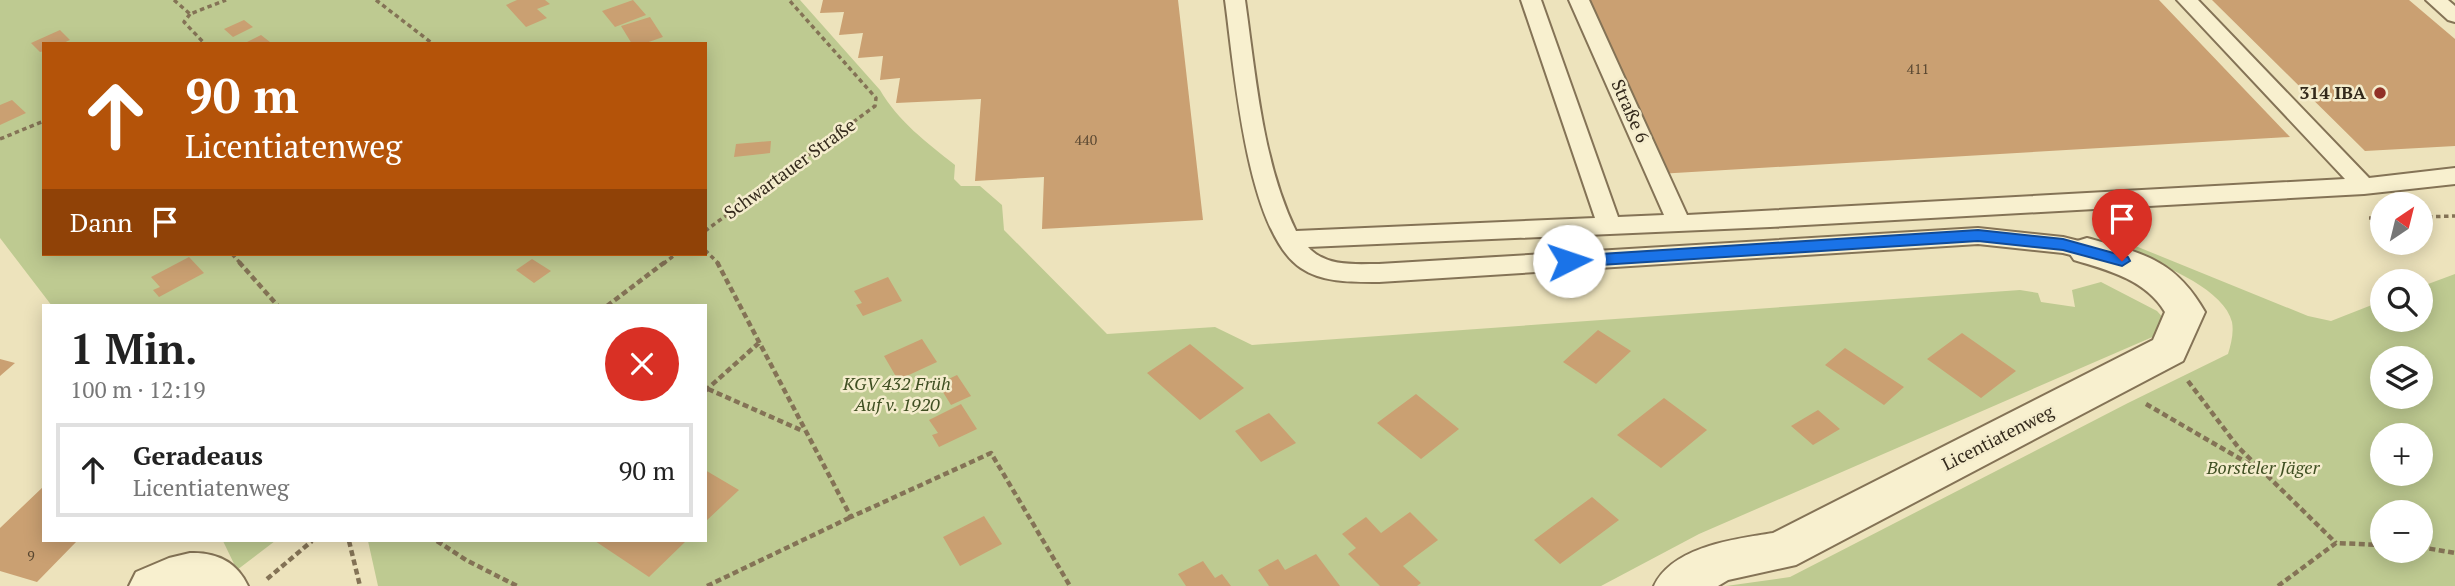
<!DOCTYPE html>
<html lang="de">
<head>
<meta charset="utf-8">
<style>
	body { margin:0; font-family:"PT Serif",serif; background:#f6f6f6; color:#222; height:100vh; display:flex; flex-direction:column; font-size:26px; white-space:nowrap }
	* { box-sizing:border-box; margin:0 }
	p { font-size:23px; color:#767676 }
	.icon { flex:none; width:38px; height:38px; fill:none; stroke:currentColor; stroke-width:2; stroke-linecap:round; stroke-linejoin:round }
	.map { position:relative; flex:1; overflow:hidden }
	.panel { position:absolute; left:42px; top:304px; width:665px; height:238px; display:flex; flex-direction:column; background:#fff; border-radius:0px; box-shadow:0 4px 18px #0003 }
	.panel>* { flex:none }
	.top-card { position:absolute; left:42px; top:42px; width:665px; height:214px; border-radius:0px; box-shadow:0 4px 18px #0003; background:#b45309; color:#fff; overflow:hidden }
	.needle { width:46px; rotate:35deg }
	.controls { position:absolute; left:2370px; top:192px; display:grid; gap:14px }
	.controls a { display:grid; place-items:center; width:63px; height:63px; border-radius:50%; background:#fff; box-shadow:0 4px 18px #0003; font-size:35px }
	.pin { position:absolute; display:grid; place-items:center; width:60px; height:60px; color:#fff; margin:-72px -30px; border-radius:50% 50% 50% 0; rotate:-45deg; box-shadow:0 0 7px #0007 }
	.pin .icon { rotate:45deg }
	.me { position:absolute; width:77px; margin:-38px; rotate:86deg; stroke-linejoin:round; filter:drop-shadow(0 0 5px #0008) }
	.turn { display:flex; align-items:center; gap:24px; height:147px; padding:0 28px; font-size:32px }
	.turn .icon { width:91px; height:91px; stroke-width:2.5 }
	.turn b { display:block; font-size:49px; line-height:60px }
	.then { display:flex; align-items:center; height:66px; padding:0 28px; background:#0003; gap:14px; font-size:26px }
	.round { display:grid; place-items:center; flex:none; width:74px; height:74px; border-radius:37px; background:#f6f6f6 }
	.overview { display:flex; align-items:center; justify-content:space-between; height:119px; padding:0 28px }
	h1 { font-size:42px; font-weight:700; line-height:52px }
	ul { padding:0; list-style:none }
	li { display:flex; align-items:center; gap:21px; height:94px; margin:0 14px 10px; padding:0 14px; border:4px solid #e0e0e0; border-radius:0px }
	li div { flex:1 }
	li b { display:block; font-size:26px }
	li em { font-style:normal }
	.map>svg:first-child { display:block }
	.green { fill:#beca91; fill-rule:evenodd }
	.building { fill:#caa072 }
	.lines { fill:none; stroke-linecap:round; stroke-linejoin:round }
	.lane-casing { stroke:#847356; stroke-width:4 }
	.street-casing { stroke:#847356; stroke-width:4 }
	.path-far1 { stroke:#847356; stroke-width:3.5; stroke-dasharray:4.5 3.5; stroke-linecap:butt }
	.path { stroke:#847356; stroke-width:4.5; stroke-dasharray:6 3.5; stroke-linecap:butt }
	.lane { fill:#f8f0cf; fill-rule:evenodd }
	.street { fill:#f8f0cf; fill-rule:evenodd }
	.route { fill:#1a73e8; stroke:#114b97; stroke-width:2 }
	.poi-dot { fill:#913127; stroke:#f4eccc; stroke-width:2.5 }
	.labels { text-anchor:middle; stroke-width:5; stroke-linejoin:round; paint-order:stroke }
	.number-label { font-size:14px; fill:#594731 }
	.poi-label { font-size:18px; font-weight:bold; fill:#33291b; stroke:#f4eccc; text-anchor:end }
	.street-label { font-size:18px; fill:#33291b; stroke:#f4eccc }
	.park-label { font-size:18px; font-style:italic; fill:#3f4f22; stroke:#f4eccc }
</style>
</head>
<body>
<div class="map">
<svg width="2455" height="586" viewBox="0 0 2455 586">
	<rect width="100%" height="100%" fill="#ede3bc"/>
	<path class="green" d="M0,0H800L880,90C898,121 927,143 955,165L954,179L961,186H980L1002,205L1004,230L1107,334L1215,327L1252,345L2020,290L2038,293L2041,302L2075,307L2072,290L2101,282L2157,311L2166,321L2164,332L1699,534L1601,586H378L368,541H705V306H52L0,238ZM44,44H705V254H44Z
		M2133,245L2308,316L2331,321L2382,301V320H2420V287L2455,274V586H1726L1790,577L2128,403L2228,354C2231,344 2234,333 2232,322C2224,288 2158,263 2129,251ZM2382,359H2420V397H2382ZM2382,436H2420V474H2382ZM2382,513H2420V551H2382Z
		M223,541H275L237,570Z"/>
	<path class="building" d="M517,0H545L550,4L537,9L547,18L526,27L506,5Z
		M633,0L646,15L615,27L602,11Z
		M823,0H1178L1203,220L1042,229L1044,177L975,181L981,99L896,103L900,78L880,80L883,56L858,58L863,33L839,35L844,12L820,13Z
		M1579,0H2159L2290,137L1658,174Z
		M2212,0H2409L2455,39V146L2365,151Z
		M650,17L663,37L643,44H632L621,26Z
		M244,20L253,27L233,37L224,29Z
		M60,30L70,40L61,44H44V51L40,52L31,43Z
		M261,35L270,42L243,44Z
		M12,100L26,113L0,125V105Z
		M771,141L770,153L734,157L736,144Z
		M189,257L204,273L159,297L153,290L160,287L151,277Z
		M532,259L551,271L534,283L516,270Z
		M888,277L902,301L863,316L856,305L862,303L854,291Z
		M1598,330L1631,351L1596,384L1563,362Z
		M1962,333L2016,371L1981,398L1927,359Z
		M922,339L937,362L898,380L884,356Z
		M1190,344L1244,388L1200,420L1147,373Z
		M1845,348L1904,387L1884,405L1825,365Z
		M0,359L15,363L0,376Z
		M957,375L971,396L951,405L938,384Z
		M1416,394L1459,429L1421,459L1377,423Z
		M1664,398L1707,430L1661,468L1617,435Z
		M961,404L977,429L939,447L932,435L938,433L929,420Z
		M1818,410L1840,429L1813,445L1791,426Z
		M1269,413L1296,443L1261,462L1235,431Z
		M705,470L739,490L705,522Z
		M44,486V541H77L37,582L0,571V528Z
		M1592,497L1619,520L1560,564L1534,540Z
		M1410,512L1438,540L1403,566L1421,583L1417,586H1380L1348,554L1356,548L1342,534L1366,517L1381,533Z
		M984,516L1002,544L960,566L943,537Z
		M595,541H686L649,577Z
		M1316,554L1340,586H1269L1258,570L1278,559L1285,570Z
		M1203,561L1215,578L1222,574L1231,586H1186L1178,574Z"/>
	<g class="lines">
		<defs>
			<path id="lane" d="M1225,0H1245C1256,77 1262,161 1296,231L1595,218L1521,0H1541L1618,217L1664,215L1569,0H1589L1687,215L2345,179L2177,0H2198L2369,178L2455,168V184L2364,194L1770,227L1308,247C1326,267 1354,264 1379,264L1978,228L2063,237L2095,245L2099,251L2095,257L2087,259L2063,253L1978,244L1379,282C1353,282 1323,283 1301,268C1246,232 1234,65 1225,0Z
				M2426,0H2448L2455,6V22L2448,20Z"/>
			<path id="street" d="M2087,238C2142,253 2175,259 2205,312L2183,361L1796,565L1728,580L1718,586H1654C1672,547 1734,539 1773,533L2153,340L2165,312C2146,280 2108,270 2074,260L2068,251L2074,242Z
				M190,553C216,552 237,562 248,586H129L136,572L169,558Z"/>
		</defs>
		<use href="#lane" class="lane-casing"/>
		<use href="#street" class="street-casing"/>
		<path class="path-far1" d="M174,0L190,14L226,0
			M376,0L433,44
			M190,14L184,22L205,44
			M0,139L44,121
			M2420,217L2455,216
			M2369,218H2382
			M705,231L875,106L876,98L789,0
			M705,250L719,264
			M232,254L241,264
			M663,264L676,254"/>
		<path class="path" d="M239,262L278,306
			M717,262L851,517L991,453L1070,586
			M607,306L665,262
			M2188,381L2238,447L2336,543
			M708,389L803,431
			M705,391L761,341
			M2146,404L2256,468
			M349,541L360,586
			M437,541L466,560L517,586
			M2420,547L2455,553
			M267,579L312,541
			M707,586L851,517
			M2278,586L2336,543L2382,545"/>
		<use href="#lane" class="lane"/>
		<use href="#street" class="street"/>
	</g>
	<path class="route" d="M1978,230L2063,239L2128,257L2130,261L2122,266L2063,250L1978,241L1569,267L1561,261L1569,256Z"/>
	<circle class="poi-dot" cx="2380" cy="93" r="7"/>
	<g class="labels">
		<g class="number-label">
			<text x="1918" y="74">411</text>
			<text x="1086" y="145">440</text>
			<text x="31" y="561">9</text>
		</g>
		<g class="poi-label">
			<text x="2366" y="99">314 IBA</text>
		</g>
		<g class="street-label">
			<text transform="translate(1630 111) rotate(66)" y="6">Straße 6</text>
			<text transform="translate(790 169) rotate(-36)" y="6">Schwartauer Straße</text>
			<text transform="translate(1998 438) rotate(-27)" y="6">Licentiatenweg</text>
		</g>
		<g class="park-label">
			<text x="897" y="390">KGV 432 Früh<tspan x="897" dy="21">Auf v. 1920</tspan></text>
			<text x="2263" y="474">Borsteler Jäger</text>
		</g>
	</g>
</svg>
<div class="controls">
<a><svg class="needle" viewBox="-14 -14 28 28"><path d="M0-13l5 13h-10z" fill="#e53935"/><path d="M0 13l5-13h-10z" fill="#767676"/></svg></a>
<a><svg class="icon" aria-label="search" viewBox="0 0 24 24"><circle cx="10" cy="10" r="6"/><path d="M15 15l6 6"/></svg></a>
<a><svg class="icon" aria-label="layers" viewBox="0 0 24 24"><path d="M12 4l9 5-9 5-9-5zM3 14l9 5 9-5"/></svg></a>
<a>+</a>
<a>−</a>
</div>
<div class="pin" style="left:2122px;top:261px;background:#d93025"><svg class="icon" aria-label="arrive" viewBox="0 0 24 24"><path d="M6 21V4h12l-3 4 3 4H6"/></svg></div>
<svg class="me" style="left:1569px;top:261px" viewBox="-20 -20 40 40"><circle r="19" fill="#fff"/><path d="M0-13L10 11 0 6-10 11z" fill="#1a73e8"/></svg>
<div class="top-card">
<div class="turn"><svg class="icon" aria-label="ahead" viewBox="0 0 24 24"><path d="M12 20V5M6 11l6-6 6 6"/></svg><div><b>90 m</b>Licentiatenweg</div></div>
<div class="then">Dann<svg class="icon" aria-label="arrive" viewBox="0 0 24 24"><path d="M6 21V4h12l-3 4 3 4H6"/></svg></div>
</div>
<section class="panel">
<div class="overview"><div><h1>1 Min.</h1><p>100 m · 12:19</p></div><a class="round" style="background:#d93025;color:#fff"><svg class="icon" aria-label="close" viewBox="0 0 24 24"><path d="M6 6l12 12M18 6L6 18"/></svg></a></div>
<ul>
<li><svg class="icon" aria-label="ahead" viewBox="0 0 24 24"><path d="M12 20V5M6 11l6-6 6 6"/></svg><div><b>Geradeaus</b><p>Licentiatenweg</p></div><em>90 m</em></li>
</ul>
</section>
</div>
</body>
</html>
